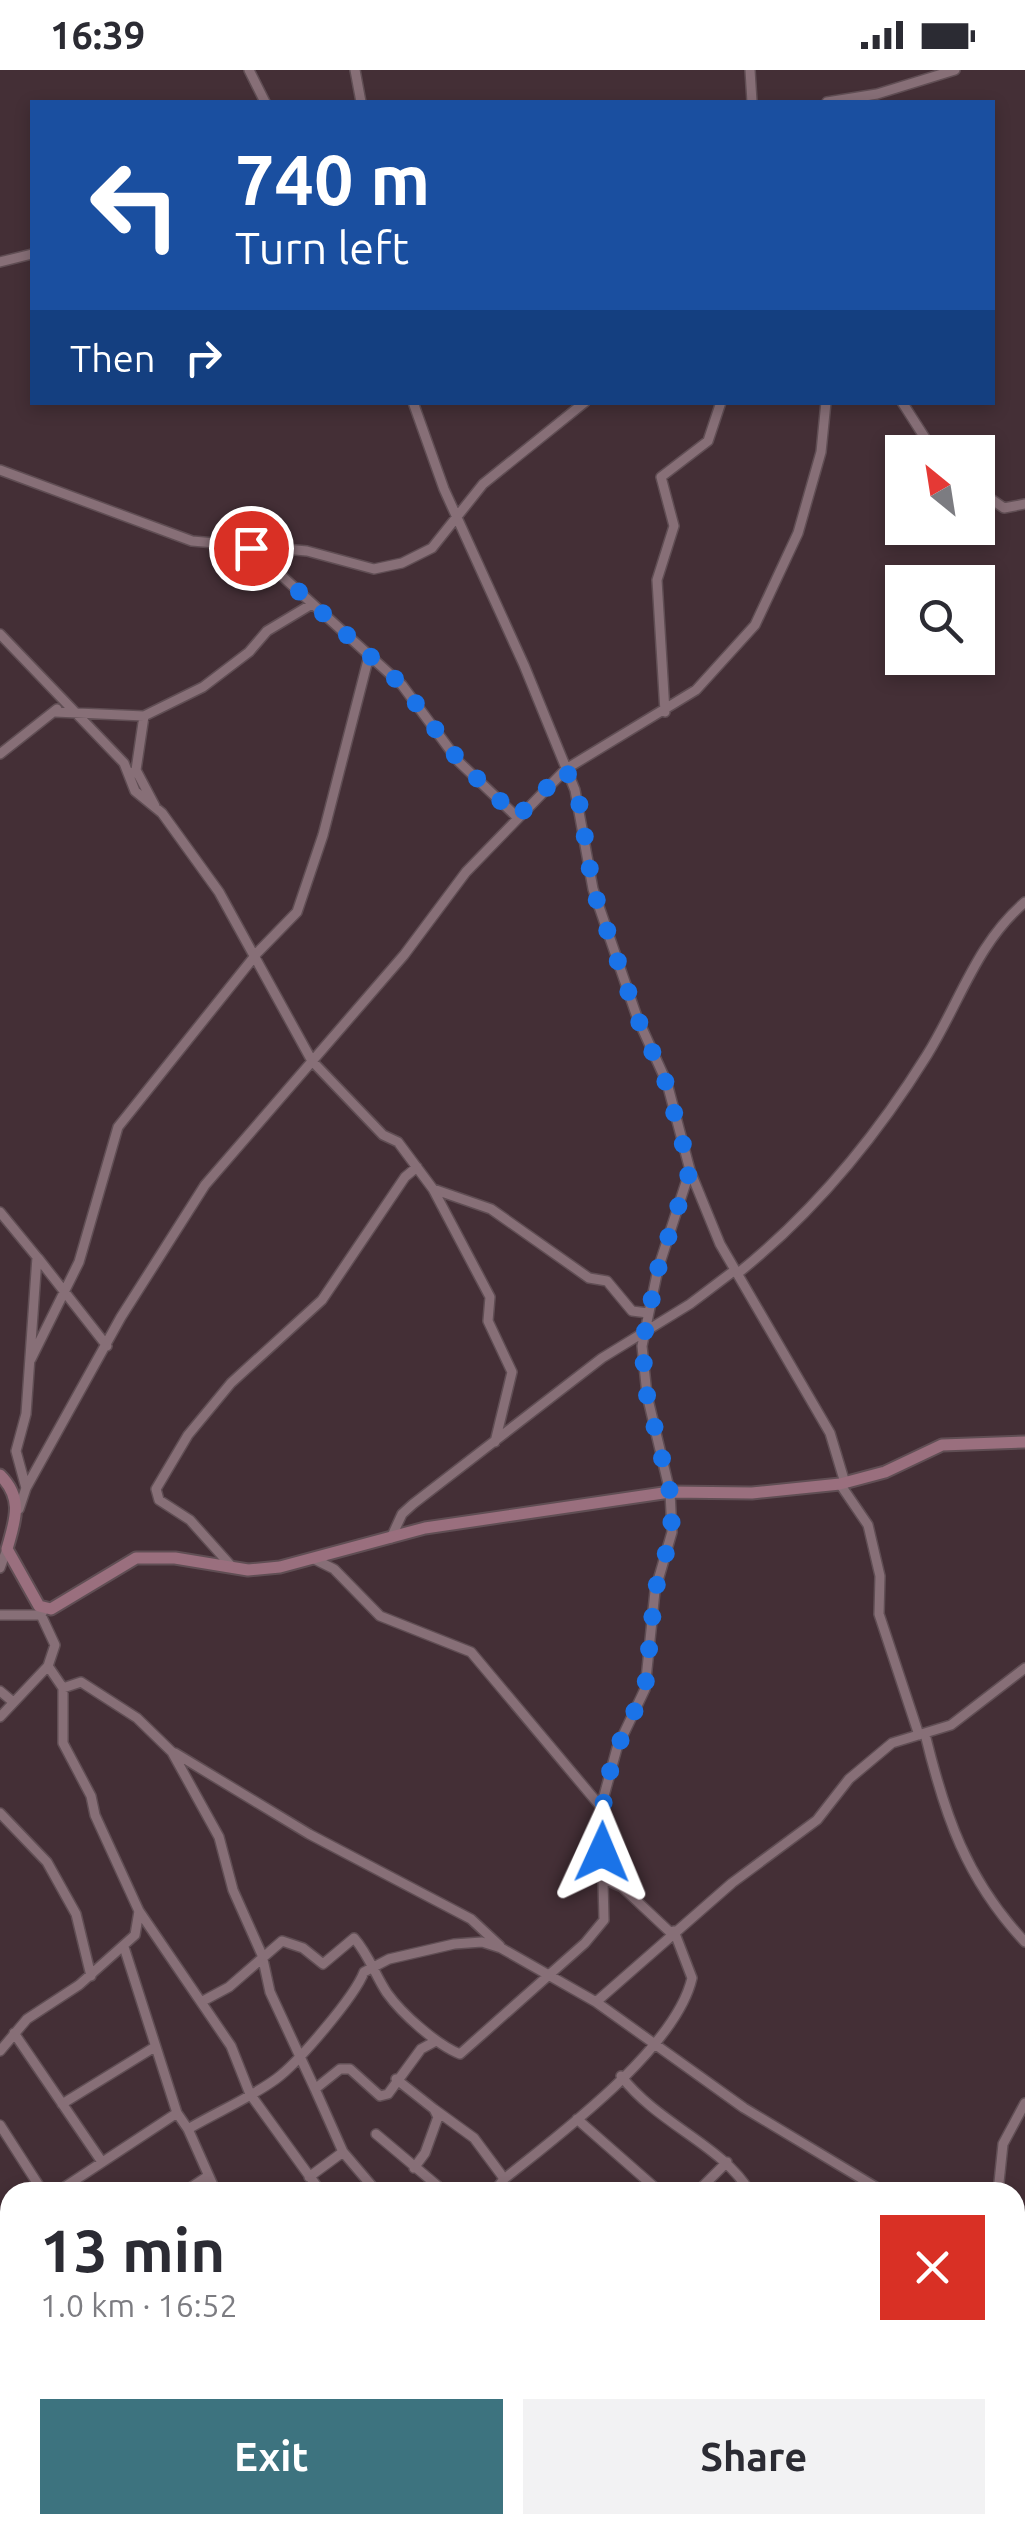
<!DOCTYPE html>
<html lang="en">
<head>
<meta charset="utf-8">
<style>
	body { margin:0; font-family:Ubuntu,sans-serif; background:#f2f2f3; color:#2b2b33; height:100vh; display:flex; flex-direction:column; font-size:38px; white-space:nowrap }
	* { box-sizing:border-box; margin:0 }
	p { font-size:32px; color:#7c7c81 }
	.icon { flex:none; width:55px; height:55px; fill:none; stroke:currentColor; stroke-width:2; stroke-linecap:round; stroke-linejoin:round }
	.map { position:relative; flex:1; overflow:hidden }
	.sheet { position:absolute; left:0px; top:2112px; width:1025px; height:352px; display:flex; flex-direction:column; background:#fff; border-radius:30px 30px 0 0; box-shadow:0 5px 15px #0003 }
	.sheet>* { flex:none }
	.guide { position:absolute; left:30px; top:30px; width:965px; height:305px; border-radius:0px; box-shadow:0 5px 15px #0003; background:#1a4fa0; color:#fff; overflow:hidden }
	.needle { width:65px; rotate:330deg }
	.controls { position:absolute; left:885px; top:365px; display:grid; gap:20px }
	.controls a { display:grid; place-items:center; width:110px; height:110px; border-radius:0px; background:#fff; box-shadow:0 5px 15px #0003; font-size:50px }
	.pin { position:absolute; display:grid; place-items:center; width:85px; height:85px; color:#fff; margin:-42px; border:5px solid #fff; border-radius:50%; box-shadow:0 2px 10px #0007 }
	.me { position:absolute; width:110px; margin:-55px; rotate:1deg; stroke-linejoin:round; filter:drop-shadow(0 0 8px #0008) }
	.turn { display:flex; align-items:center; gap:35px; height:210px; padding:0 40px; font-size:45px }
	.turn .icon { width:130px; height:130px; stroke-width:2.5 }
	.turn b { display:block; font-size:70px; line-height:85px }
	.then { display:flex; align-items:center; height:95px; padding:0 40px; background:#0003; gap:20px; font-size:38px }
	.round { display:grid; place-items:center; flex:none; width:105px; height:105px; border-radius:0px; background:#f2f2f3 }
	.summary { display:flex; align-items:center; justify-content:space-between; height:170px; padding:0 40px }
	h1 { font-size:60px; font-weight:600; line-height:75px }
	.action { display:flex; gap:20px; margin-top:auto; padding:20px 40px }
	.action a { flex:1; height:115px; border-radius:0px; background:#3d737f; color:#fff; font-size:40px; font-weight:600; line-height:115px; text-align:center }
	.action a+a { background:#f2f2f3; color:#2b2b33 }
	.status { display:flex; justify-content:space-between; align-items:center; height:70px; padding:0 50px; background:#fff; direction:ltr }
	.status svg { height:28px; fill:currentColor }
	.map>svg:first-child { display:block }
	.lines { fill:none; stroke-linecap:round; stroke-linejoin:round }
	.street-casing { stroke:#604e54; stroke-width:12 }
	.secondary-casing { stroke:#604e54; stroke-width:15 }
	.street { stroke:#876f77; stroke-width:9 }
	.secondary { stroke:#9a6f7e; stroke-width:11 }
	.route { stroke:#1a73e8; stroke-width:18; stroke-dasharray:0 32.4 }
</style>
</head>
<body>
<div class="status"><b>16:39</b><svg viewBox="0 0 49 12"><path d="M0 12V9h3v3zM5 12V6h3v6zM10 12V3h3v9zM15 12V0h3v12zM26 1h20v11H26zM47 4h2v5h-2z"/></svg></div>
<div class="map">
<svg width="1025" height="2463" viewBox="0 0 1025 2463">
	<rect width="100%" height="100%" fill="#442f36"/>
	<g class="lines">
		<defs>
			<path id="street" d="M249,0L265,32
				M355,0L361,32
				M750,0L752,32
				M827,32L877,24L955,0
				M0,192L32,184
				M902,332L934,382
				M0,400L192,471L307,481L374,499L402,493L432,478L483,414L585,332
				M978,420L1004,438L1025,434
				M251,478L402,615L459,692L517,747
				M0,564L124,693L135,721L162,743L219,822L312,991L383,1065L398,1072L433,1119L490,1227L488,1251L512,1302L495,1372
				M55,642L144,646L203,617L249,582L267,561L312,534
				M665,642L657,510L674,456L661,407L708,371L721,332
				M0,684L57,639
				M136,700L155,736
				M129,706L136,700L144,646
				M691,1103L720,1174L830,1363L845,1413
				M433,1119L491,1139L589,1208L607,1211L632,1241L648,1243
				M0,1142L37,1187L26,1344L16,1381L26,1418L19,1439
				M38,1188L107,1276
				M737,1204C812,1144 876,1067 927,985C960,932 976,874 1025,832
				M31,1289L79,1192L118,1057L258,882L297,842L323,765L369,586
				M840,1414L868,1455L880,1506L879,1544L919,1665
				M26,1418L121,1247L205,1115L404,885L466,802L566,699L696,620L755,555L798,463L821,382L826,332
				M391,1468L402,1444L413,1434L602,1288L690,1234L735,1200
				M314,1489L334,1499L380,1546L471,1582L601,1737
				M0,1498L7,1479
				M233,1498L190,1450L159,1430L156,1419L188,1365L231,1313L322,1230L405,1107L417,1097
				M0,1545H41
				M63,1618L81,1612L137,1648L172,1682L219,1767L233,1820L262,1885L270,1922L315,2019L340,1999H350L380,2026L388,2024L421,1979L434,1972
				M0,1621L12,1631
				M0,1647L48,1596
				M925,1664C945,1746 966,1809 1025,1872
				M175,1683L309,1764L471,1849L500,1876
				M0,1743L47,1792L76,1844L91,1906
				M604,1809L622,1817L671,1863
				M139,1841L231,1976L250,2024L321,2122
				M201,1932L229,1917L282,1871L303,1878L323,1894L354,1868C369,1885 375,1905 387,1923C402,1944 437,1975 460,1984L585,1873L604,1850L601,1737L617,1678L645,1619L655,1521L672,1462L670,1422L647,1325L642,1276L658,1199L690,1100L667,1013L637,947L593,819L575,720L524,595L444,419L413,332
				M596,1932L732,1813L817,1750L849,1709L892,1673L951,1655L1025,1598
				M14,1963L102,2092
				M0,1981L27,1949L79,1915L135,1865L139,1841L95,1745L91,1726L63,1673V1618L48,1596L55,1575L41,1545L44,1539
				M621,2006C659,2055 722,2075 750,2122
				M396,2009L434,2039L438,2047L425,2083L414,2098
				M315,2019L343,2082L377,2122
				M62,2034L153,1978
				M434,2039L474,2068L500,2103L504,2109L494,2122
				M177,2043L188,2059C217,2042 250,2028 276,2009C298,1993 355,1926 364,1902L389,1889L454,1874L482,1872L501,1878L596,1932L744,2038L884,2122
				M577,2049L660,2122
				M0,2055L43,2122
				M188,2059L216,2122
				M376,2064L445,2122
				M309,2107L343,2082
				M504,2109C560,2064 676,1978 692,1908L674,1861
				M57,2122L177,2043L124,1877
				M184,2122L208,2106
				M697,2122L727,2092
				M998,2122L1003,2074L1025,2033
				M0,2162L10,2155
				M1015,2185L1025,2189
				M0,2199L10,2223
				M1015,2228L1025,2216
				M1015,2282L1025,2294
				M0,2354L10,2346
				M272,2455L278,2463
				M397,2455L403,2463
				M516,2455L521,2463
				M661,2455L674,2463
				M860,2455L868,2463
				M4,2463L14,2455
				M159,2463L169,2455
				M319,2463L330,2455
				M458,2463L469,2455
				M592,2463L602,2455
				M754,2463L761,2455"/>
			<path id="secondary" d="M0,1405C24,1429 15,1450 7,1479L39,1536L51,1539L136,1488H175L248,1500L280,1497L425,1458L670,1422L752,1423L840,1414L885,1402L942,1375L1025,1372"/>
		</defs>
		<use href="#street" class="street-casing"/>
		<use href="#secondary" class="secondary-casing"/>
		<use href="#street" class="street"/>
		<use href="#secondary" class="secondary"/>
	</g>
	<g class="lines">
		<path class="route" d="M251,478L402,615L460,692L517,747L566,699L580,736L593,819L637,947L666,1013L690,1100L658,1199L642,1276L647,1325L670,1422L672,1462L655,1521L645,1619L617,1678L604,1722L602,1782"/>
	</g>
</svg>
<div class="controls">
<a><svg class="needle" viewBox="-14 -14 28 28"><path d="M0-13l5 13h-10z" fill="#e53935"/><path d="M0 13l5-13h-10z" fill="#7c7c81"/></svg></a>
<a><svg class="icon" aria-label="search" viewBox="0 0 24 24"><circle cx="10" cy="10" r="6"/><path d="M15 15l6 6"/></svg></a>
</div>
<div class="pin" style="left:251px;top:478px;background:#d93025"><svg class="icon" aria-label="arrive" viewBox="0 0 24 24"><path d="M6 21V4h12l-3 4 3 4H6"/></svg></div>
<svg class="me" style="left:602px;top:1782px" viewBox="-20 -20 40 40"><path d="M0-17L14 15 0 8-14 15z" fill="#1a73e8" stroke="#fff" stroke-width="4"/></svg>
<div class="guide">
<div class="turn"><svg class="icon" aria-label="left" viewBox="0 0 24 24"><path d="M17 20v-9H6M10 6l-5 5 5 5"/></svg><div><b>740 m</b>Turn left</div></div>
<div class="then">Then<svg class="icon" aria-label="right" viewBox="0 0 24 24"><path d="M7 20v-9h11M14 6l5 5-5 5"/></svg></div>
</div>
<section class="sheet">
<div class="summary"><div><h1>13 min</h1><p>1.0 km · 16:52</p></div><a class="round" style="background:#d93025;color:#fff"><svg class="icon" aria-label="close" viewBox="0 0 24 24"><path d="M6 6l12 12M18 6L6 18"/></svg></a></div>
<div class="action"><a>Exit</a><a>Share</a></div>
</section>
</div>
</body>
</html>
